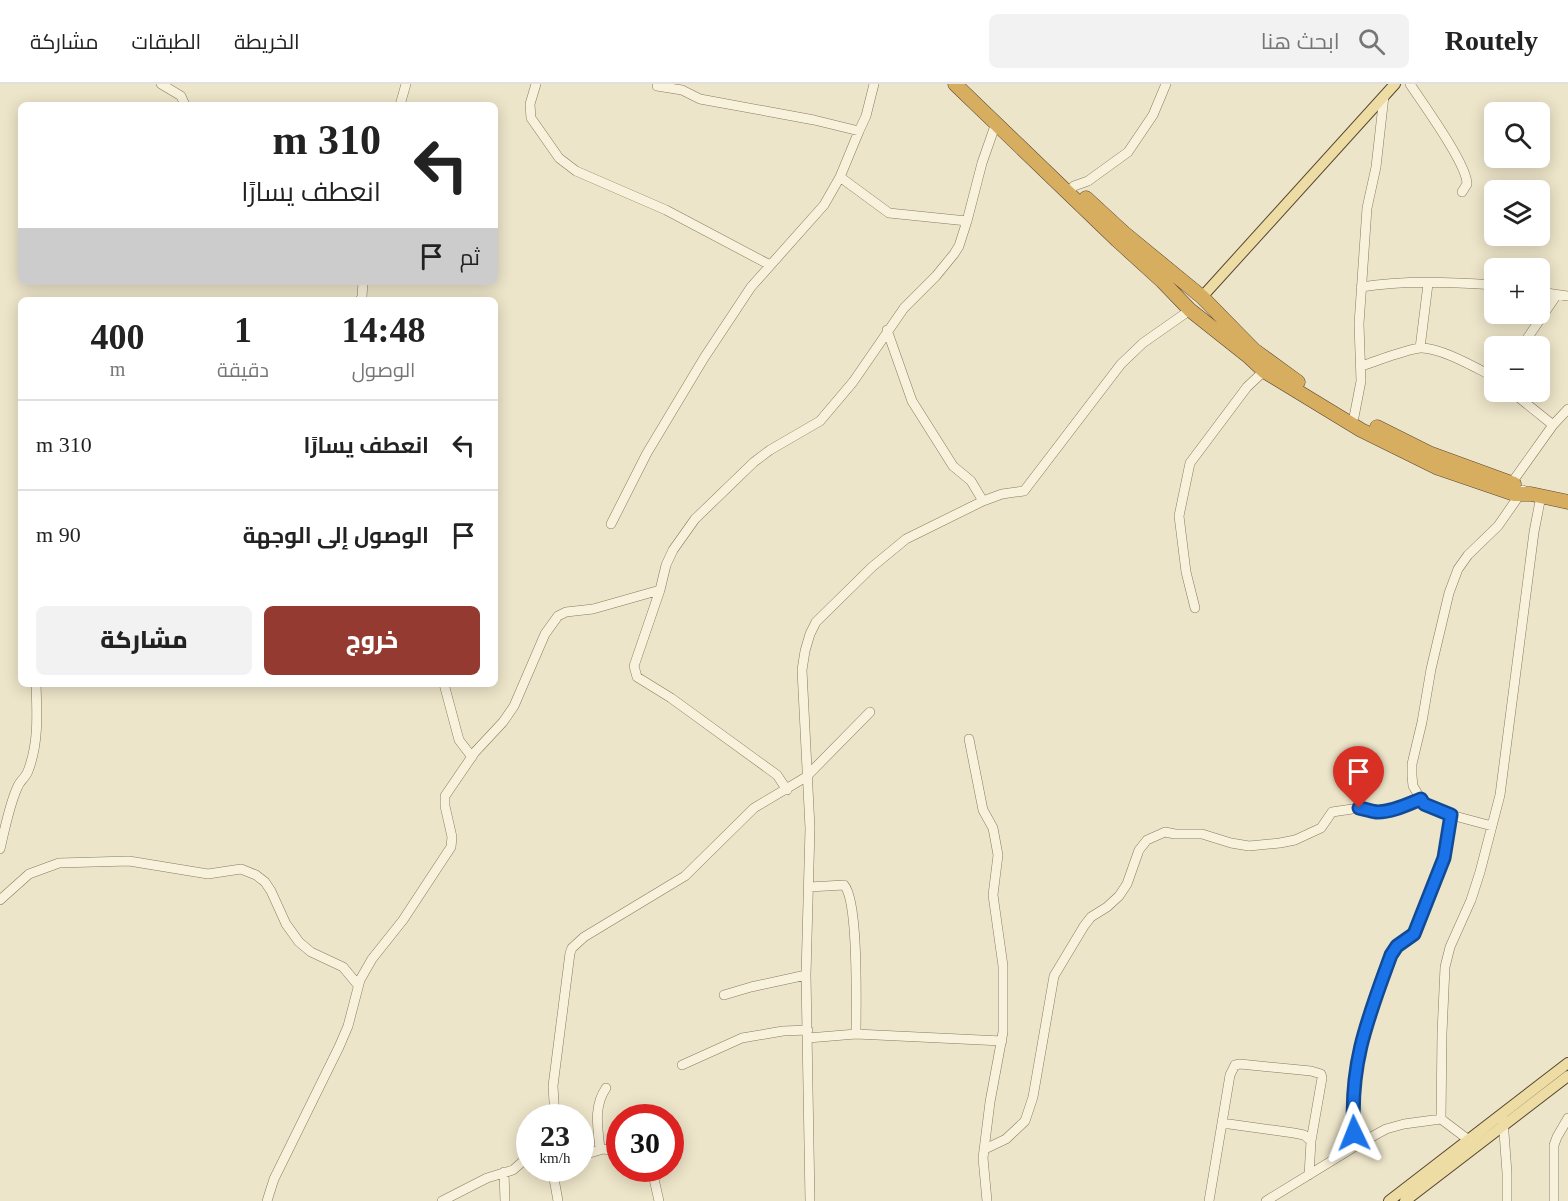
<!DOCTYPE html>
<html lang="ar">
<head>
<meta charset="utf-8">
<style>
	body { margin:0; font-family:"Times New Roman",Cairo,serif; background:#f2f2f2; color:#222; direction:rtl; height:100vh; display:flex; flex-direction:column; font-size:22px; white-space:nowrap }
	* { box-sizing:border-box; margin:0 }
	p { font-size:20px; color:#767676 }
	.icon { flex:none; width:33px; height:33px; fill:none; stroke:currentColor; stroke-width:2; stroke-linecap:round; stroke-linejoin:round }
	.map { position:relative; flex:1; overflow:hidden; direction:ltr }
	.details { position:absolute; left:18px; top:213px; width:480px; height:390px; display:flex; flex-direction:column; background:#fff; border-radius:9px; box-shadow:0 3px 15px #0003; direction:rtl }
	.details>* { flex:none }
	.guide { position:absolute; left:18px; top:18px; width:480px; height:183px; border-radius:9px; box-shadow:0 3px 15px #0003; direction:rtl; background:#fff; color:#222; overflow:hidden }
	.fabs { position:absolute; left:1484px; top:18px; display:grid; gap:12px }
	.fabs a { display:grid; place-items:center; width:66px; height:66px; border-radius:9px; background:#fff; box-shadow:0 3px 15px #0003; font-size:30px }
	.speed { position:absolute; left:516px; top:1020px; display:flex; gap:12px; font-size:30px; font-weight:700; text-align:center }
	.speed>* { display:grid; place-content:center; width:78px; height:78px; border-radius:50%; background:#fff; box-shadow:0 3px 15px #0003; line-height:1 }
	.speed small { font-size:15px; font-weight:400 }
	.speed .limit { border:9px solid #d22; background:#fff; color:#111 }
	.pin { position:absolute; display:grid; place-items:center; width:51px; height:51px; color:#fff; margin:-62px -26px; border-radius:50% 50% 50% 0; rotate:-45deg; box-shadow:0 0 6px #0007 }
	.pin .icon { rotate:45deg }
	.me { position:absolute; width:66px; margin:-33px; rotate:358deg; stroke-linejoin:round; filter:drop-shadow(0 0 4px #0008) }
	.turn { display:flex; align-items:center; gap:21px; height:126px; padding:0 18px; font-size:27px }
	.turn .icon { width:78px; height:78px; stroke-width:2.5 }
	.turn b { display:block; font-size:42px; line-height:51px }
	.then { display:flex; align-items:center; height:57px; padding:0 18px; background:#0003; gap:12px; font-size:22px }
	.eta { display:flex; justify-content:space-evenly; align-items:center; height:102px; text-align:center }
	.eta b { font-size:36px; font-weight:800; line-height:42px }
	.button { display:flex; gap:12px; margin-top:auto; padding:12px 18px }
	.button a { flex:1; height:69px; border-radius:9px; background:#953a31; color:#fff; font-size:24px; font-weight:800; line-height:69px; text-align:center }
	.button a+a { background:#f2f2f2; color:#222 }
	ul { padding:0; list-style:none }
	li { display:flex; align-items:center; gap:18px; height:90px; padding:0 18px; border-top:2px solid #e0e0e0 }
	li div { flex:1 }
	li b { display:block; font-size:22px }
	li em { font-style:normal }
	header { display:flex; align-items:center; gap:36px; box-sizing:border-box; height:84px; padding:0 30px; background:#fff; border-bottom:2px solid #e0e0e0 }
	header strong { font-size:28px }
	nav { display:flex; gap:33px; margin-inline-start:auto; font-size:21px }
	.search { width:420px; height:54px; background:#f2f2f2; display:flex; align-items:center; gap:15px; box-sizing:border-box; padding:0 21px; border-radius:9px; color:#767676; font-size:22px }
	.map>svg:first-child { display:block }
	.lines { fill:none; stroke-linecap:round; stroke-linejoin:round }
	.minor-casing { stroke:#89795e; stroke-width:10 }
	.major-casing { stroke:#574732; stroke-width:12 }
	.highway-casing { stroke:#574732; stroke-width:15 }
	.minor { stroke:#f8f2dc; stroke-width:9 }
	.major { stroke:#eddda4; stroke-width:10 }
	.highway { stroke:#d7ad60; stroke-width:14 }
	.route-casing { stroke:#114b97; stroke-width:15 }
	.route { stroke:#1a73e8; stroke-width:10 }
</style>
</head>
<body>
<header>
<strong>Routely</strong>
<div class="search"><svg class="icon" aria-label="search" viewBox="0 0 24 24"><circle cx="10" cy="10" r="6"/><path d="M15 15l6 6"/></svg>ابحث هنا</div>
<nav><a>الخريطة</a><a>الطبقات</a><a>مشاركة</a></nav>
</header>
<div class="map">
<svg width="1568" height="1117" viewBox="0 0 1568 1117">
	<rect width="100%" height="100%" fill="#ede5c9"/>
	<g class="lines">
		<defs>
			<path id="minor" d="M161,0L181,12L185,21
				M536,0L530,20L531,34L559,74L576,87L666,126L770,181
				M1410,0C1423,20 1467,80 1467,100L1462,108
				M657,2L682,6L700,15L814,36L859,47L866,32L874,0
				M400,21L406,0
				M840,93L889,129L967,137
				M1068,109L1074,102L1088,97L1128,68L1153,31L1166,0
				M1361,203C1404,196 1451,198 1494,201
				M1539,208L1568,212
				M360,216L362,213L363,198
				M887,246L912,317L953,382L971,397L983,417
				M1522,262L1556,212
				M1420,264L1428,200
				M1361,282C1377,277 1404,266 1420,264C1440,263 1476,284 1494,293
				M1354,333L1361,297L1359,240L1367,124L1376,83L1384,12
				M1553,341L1568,325
				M1508,404L1553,341L1512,308
				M611,440L647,369L704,274L751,203L824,121L840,93L859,47
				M660,506L634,582L637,593L671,614L777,691L787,706
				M1195,524L1186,488L1179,432L1190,379L1247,303L1264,287
				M444,600L459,656L472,673
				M969,655L983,726L993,744L998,771L993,811L1003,882V948L990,1018L983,1074L987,1117
				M1451,731L1424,720L1413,702L1412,692V680L1422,638L1431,585L1449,509L1458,485L1468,471L1498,442L1523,406
				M0,765C5,745 9,721 18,702C20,697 26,693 28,687C39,659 37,629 36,600
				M809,803L844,801C859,817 856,924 856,950
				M0,816L29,790L59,779L129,777L208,790L241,785L256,791L265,798L271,807L286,840L299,858L311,868L343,883L358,901
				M724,911L751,903L806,891
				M808,954L856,950L1002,957
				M682,981L742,954L783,947L808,946
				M555,1034L553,1002L570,869L572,864L584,853L685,792L754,724L806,693L870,628
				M1503,1035L1507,1089V1117
				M1222,1039L1294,1049L1304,1051L1311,1057
				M1474,1060L1441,1035L1442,949L1445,883L1450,863L1471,816L1480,788L1500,711L1534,448L1541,412
				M1355,1062C1353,1033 1351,1002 1357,973C1365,938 1379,904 1391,871L1397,862L1414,850L1444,774L1451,731L1492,742
				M600,1065C598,1044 593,1023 606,1004
				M985,1065L1006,1055L1025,1037L1033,1013L1054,892L1084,842L1091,833L1107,823L1119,812L1127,800L1139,766L1147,756L1165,748L1175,750H1202L1231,759L1249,762L1280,759L1295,756L1321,744L1332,728L1359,724L1367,725L1375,729L1386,727L1421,715
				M580,1072L603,1065L620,1067
				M555,1084L553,1089L558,1117
				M643,1084L654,1095L659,1117
				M504,1088L505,1117
				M267,1117L274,1095L339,963L348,942L360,896L372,875L403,836L451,763L452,753L445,722V712L475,668L503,638L514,622L545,550L558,532L566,528L593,525L660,506L666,481L673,466L695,435L754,378L770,366L820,337L853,298L904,224L936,192L954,170L959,162L967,137L982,79L996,39
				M442,1117L487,1094L513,1086L530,1071
				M810,1117L806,891L810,744L802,586L805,567L810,550L816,538L872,483L906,455L983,417L1002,410L1024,407L1121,280L1143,259L1190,226
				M1209,1117L1230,991L1235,981L1240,980L1311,987L1321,990L1322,994L1311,1057L1309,1091
				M1266,1117L1364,1057L1386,1045L1404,1040L1441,1035
				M1554,1117V1061L1557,1053L1568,1034"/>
			<path id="major" d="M1202,213L1395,0
				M1389,1117L1568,979
				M1405,1117L1568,992"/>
			<path id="highway" d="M955,0L1117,156L1162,197L1190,226L1248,272L1264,287L1361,346L1438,384L1514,410H1531L1568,418
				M1086,114L1124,149L1202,213L1254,266L1298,298
				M1377,343L1429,369L1514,400"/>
		</defs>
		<use href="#minor" class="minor-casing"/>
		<use href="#major" class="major-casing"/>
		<use href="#highway" class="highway-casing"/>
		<use href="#minor" class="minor"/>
		<use href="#major" class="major"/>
		<use href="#highway" class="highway"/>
	</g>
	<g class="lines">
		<defs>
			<path id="route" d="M1354,1049C1349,980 1368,934 1391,871L1397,862L1414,850L1444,774L1451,731L1424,720L1421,715C1408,720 1393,728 1378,728C1372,728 1366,725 1359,724"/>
		</defs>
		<use href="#route" class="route-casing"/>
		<use href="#route" class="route"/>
	</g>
</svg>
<div class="fabs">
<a><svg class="icon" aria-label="search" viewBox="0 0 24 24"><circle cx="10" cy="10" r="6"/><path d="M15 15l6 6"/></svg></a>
<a><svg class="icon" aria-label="layers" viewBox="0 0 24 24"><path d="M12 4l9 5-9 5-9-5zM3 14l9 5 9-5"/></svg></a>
<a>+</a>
<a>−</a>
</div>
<div class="speed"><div>23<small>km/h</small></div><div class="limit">30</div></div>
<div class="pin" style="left:1359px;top:724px;background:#d93025"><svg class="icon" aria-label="arrive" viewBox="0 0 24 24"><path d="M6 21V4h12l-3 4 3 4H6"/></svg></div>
<svg class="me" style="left:1354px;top:1049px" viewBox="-20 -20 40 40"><path d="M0-17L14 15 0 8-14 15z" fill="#1a73e8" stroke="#fff" stroke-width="4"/></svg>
<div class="guide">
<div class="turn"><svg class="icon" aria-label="left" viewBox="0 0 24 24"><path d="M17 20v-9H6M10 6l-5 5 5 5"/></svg><div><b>310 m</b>انعطف يسارًا</div></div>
<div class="then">ثم<svg class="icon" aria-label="arrive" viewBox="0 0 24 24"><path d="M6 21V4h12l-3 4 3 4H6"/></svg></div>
</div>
<section class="details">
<div class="eta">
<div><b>14:48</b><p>الوصول</p></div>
<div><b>1</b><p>دقيقة</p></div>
<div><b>400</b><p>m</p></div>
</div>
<ul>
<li><svg class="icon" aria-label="left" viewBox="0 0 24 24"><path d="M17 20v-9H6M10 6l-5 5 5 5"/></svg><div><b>انعطف يسارًا</b></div><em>310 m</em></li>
<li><svg class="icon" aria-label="arrive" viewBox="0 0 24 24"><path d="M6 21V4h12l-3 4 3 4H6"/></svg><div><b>الوصول إلى الوجهة</b></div><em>90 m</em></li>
</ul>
<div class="button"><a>خروج</a><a>مشاركة</a></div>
</section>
</div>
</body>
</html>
